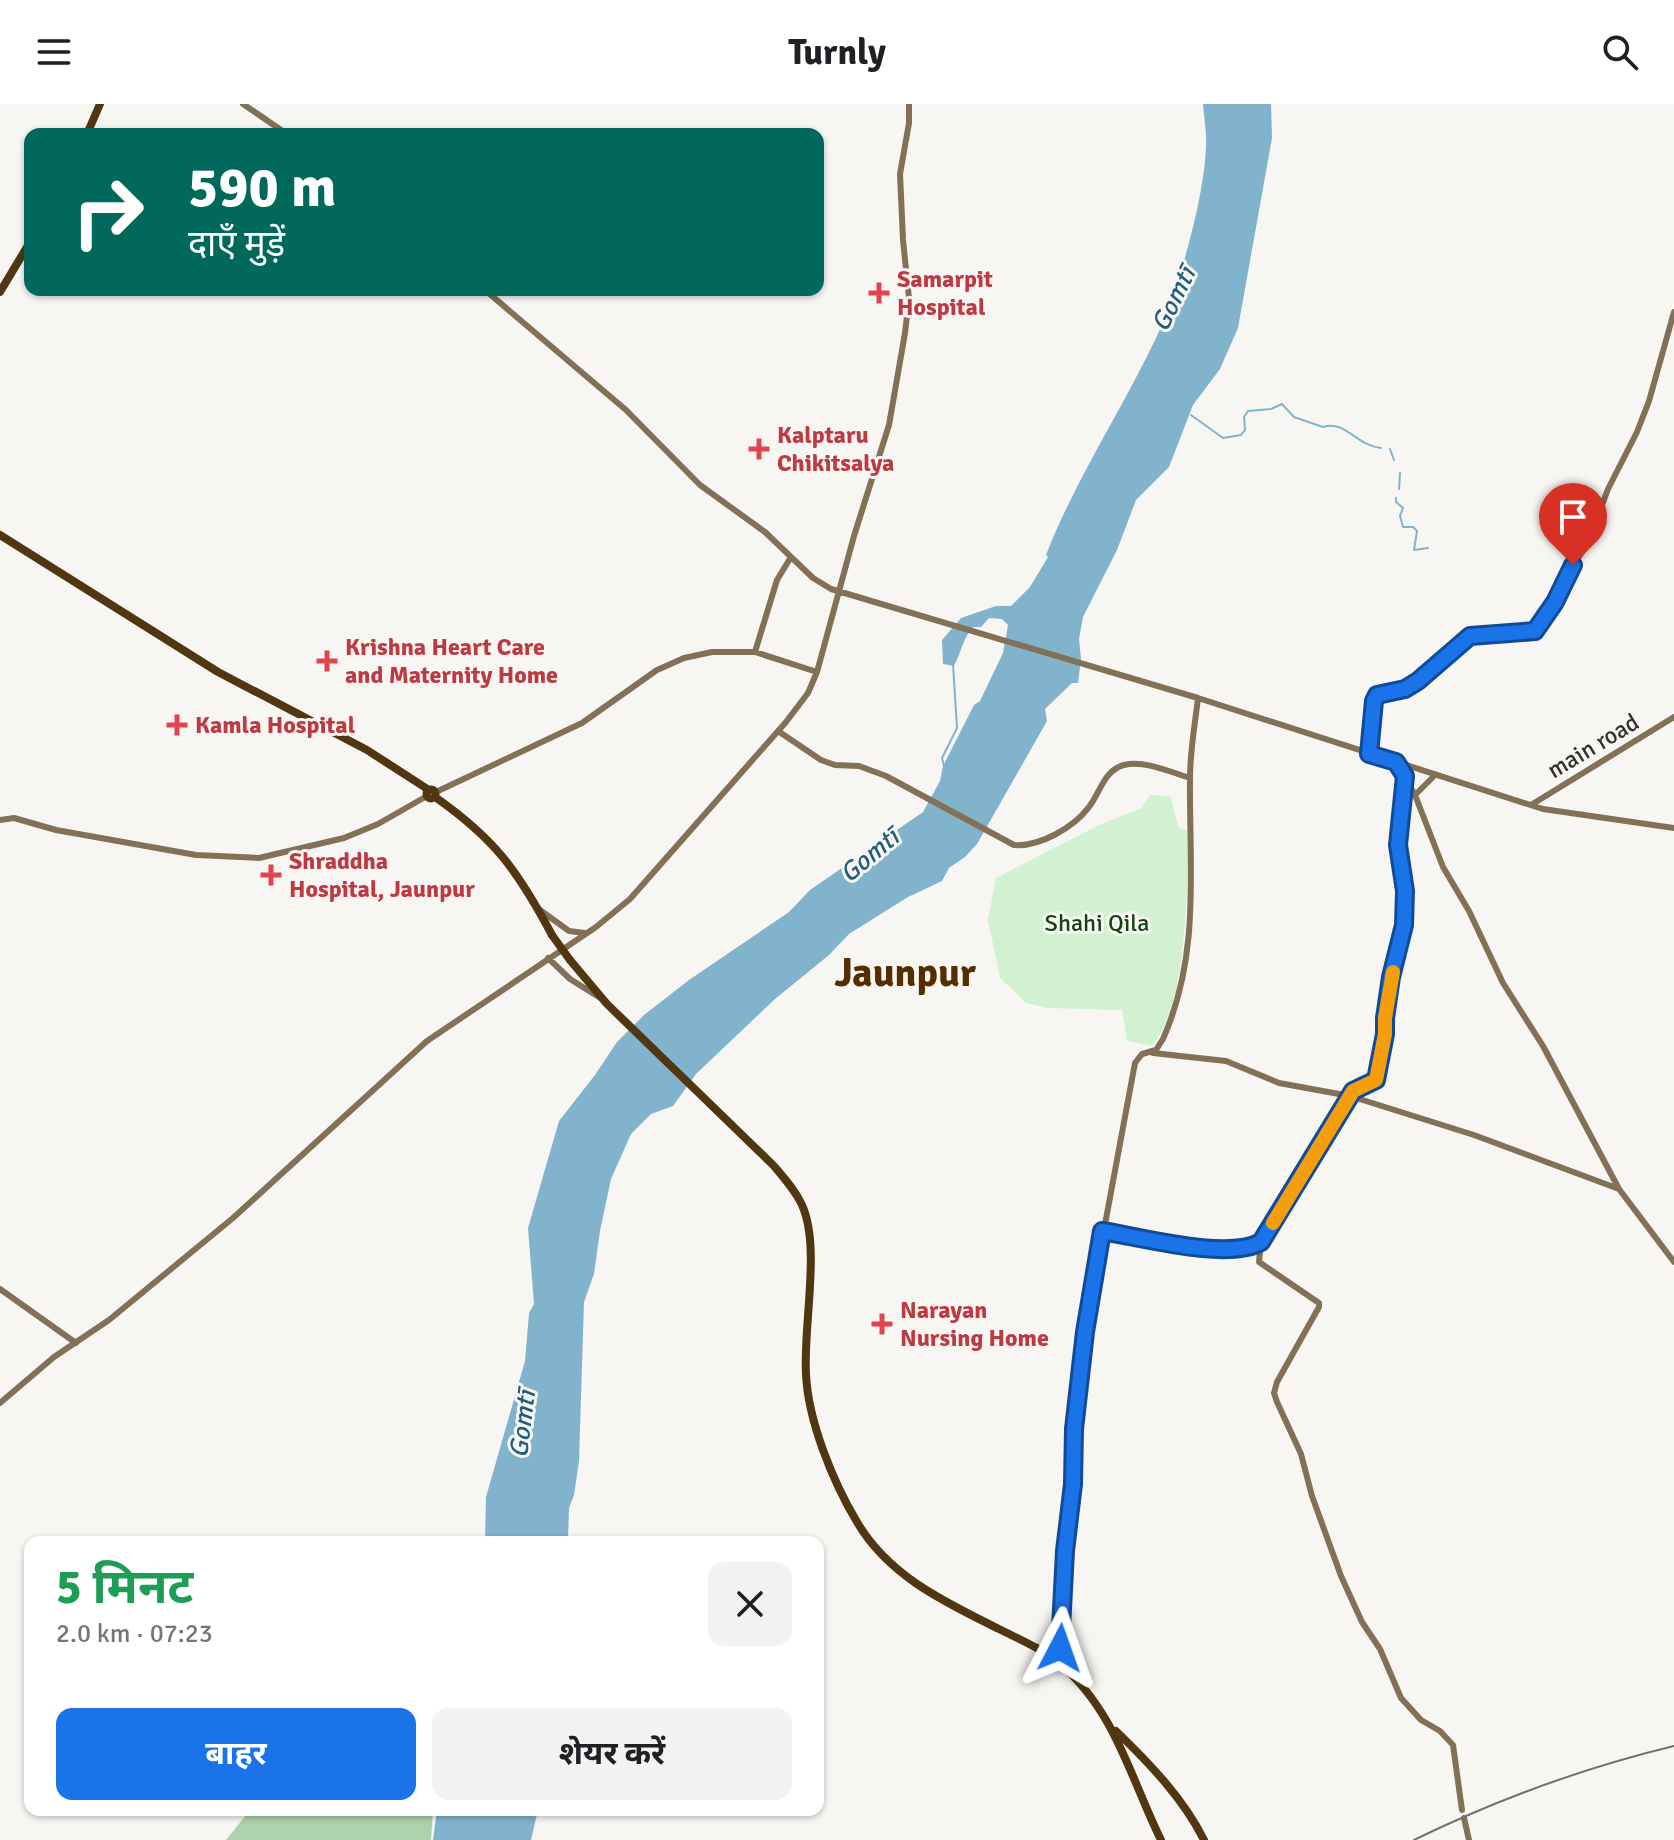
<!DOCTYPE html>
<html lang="hi">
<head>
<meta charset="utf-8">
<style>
	body { margin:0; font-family:Signika,"Noto Sans Devanagari",sans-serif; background:#f2f2f2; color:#202124; height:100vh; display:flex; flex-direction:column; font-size:30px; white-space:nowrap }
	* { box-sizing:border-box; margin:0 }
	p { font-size:26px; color:#757577 }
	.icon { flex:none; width:44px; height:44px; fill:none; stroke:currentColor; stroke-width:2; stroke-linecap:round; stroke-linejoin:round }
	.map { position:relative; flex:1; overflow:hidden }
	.sheet { position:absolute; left:24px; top:1432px; width:800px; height:280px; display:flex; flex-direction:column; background:#fff; border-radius:16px; box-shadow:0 2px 6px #0004 }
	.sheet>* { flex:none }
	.guide { position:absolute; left:24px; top:24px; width:800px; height:168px; border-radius:16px; box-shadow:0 2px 6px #0004; background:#00695c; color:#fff; overflow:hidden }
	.pin { position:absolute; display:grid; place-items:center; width:68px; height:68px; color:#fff; margin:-82px -34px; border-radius:50% 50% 50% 0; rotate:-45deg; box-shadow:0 0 8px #0007 }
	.pin .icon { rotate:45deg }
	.me { position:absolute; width:88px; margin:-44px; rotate:4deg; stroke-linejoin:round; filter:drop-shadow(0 0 6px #0008) }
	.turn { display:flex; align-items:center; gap:28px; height:168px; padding:0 32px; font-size:36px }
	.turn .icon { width:104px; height:104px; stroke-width:2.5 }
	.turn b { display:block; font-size:56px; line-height:68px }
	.round { display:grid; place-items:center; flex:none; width:84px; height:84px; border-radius:16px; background:#f2f2f2 }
	.summary { display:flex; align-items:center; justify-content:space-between; height:136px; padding:0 32px }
	h1 { font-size:48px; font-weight:700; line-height:60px; color:#1e9e55 }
	.primary-button { display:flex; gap:16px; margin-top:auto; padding:16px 32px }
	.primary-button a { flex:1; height:92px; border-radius:16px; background:#1a73e8; color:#fff; font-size:32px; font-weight:700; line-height:92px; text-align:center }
	.primary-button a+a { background:#f2f2f2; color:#202124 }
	header { display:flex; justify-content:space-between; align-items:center; height:104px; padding:0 32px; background:#fff; font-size:36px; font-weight:700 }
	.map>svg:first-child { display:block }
	.green { fill:#d1f1d0 }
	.forest { fill:#add1ac }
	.water { fill:#82b3cc }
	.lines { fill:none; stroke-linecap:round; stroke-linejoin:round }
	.stream { stroke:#82b3cc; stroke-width:2 }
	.secondary { stroke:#827057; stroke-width:6 }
	.highway { stroke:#503711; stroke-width:8 }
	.rail { stroke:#72706f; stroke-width:2 }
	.highway-bridge { stroke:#503711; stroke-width:8 }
	.route-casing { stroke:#114b97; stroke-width:20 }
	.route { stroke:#1a73e8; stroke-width:14 }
	.slow { stroke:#f59e0b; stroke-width:14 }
	.health-dot { fill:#e0444e; stroke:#f8f6f3; stroke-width:3 }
	.labels { text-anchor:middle; stroke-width:6; stroke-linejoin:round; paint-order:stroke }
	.health-label { font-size:24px; font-weight:bold; fill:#be3a42; stroke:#f8f6f3; text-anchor:start }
	.street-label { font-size:24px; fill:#31302f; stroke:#f8f6f3 }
	.park-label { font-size:24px; fill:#104313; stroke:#f8f6f3 }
	.water-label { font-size:26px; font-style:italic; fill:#225e79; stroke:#f8f6f3 }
	.town-label { font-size:40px; font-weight:bold; fill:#552e00; stroke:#f8f6f3 }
</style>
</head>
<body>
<header><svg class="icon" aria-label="menu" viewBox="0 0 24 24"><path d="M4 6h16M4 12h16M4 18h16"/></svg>Turnly<svg class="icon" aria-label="search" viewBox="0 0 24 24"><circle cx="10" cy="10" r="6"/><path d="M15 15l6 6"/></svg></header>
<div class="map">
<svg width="1674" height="1736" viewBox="0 0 1674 1736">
	<rect width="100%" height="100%" fill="#f8f6f3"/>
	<path class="green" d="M1150,691L1171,692L1178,723L1189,728C1186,787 1189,895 1152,942L1127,937L1122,906L1047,904L1026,899L1000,874L988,816L996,774L1099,721L1141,704Z"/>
	<path class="forest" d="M250,1706H433L431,1736H226Z"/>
	<path class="water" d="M1203,0H1271L1272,34L1238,224L1220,265L1193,301L1169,363L1136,396L1117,446L1083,513L1079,535L1081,555L1078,579H1072L1045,605L1047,617L977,740L965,753L949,764L942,777L908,793L849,830L829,851L775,895L696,970L673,1002L651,1010L631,1030L611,1075L600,1127L594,1170L584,1198L579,1357L574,1391L569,1404L568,1438H485L486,1393L525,1257L529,1209L534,1200L528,1124L559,1017L595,971L617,938L644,911L689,876L789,808L810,786L923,708L940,677L943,662L974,601L980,597L1003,549L1008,521L1002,515L989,514L981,523H973C963,534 961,549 954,562L943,560L942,536L961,514L996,502H1011L1030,483L1048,453L1046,451C1076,374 1122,306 1157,232C1179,184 1204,95 1206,43C1207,29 1204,14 1203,0Z
		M437,1706H538L531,1736H433Z"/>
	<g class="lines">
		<path class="stream" d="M1191,311L1223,334L1241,331L1245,326L1244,313L1248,307L1271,305L1282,300L1294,313L1323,323C1346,316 1355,341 1381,344
			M1390,345L1394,356
			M1399,385L1400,369
			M1396,394V398L1403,404L1400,412L1403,423H1413L1417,427L1414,446L1428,444
			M944,662L942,654L957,624L953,560"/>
		<path class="secondary" d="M243,0L287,30
			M485,186L626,306L700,381L765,428L813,474L831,485L1198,594L1543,705L1674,724
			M755,548L817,568
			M778,627L821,656L835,661L859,662L886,672L1014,741C1040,743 1074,723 1089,703C1100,689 1104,666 1124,661C1145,656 1170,668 1190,674
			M1369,650L1374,597L1377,591L1405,585L1418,577L1470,532L1535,527L1555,498L1573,461L1587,441L1608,385L1637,328L1649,297L1674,208
			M1396,658L1415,691L1443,763L1469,807L1503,879L1543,942L1619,1085L1674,1158
			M436,688L582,619L657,566L684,554L712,548H755L777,476L791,453
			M1415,691L1434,672
			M1531,701L1674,613
			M0,716L14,714L56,726L196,751L259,754L344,734L378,720L427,692
			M540,806L569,827L585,829
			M548,854L570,875L602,895
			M1153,949L1226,957L1279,979L1350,992L1474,1031L1619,1085
			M1102,1127C1141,1133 1226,1157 1261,1138L1353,987L1376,976L1385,930V914L1391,873L1404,821L1405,787L1398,741L1405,672
			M1261,1138L1259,1158L1319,1199V1203L1277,1278L1274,1289L1277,1298L1301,1350L1312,1392L1341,1472L1362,1518L1380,1545L1401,1594L1421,1616L1440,1627L1453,1641L1462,1706
			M0,1185L76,1239
			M0,1299L54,1253L109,1216L233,1114L427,937L596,823L630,795L786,618L808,589L817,568L854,432L889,321L905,229L909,194L903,136L900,70L909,19V0
			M1057,1558L1061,1529L1065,1447L1073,1380L1074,1325L1085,1228L1135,959L1142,950L1156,946L1163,935C1201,849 1189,764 1190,674C1190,647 1195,620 1198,594
			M1464,1714L1469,1736"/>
		<path class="highway" d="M87,30L100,0
			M0,188L30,138
			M0,431L218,568L367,646L429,686
			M426.5 690a4.5 4.5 0 1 1 9 0a4.5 4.5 0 1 1-9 0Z
			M435,693C495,735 518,767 552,831
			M570,856L607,900L773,1061C784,1074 795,1086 802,1101C821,1143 803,1221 806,1270C808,1317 833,1378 857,1418C889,1473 947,1499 1001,1526C1021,1536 1042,1545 1059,1559C1115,1606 1130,1673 1161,1736
			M1116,1627C1150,1660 1183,1694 1204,1736"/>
		<path class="rail" d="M1414,1736C1498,1695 1583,1664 1674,1642"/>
		<path class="highway-bridge" d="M552,831L570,856"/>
	</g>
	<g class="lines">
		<defs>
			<path id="route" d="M1060,1544L1065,1447L1073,1380L1074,1325L1085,1228L1102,1127C1141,1133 1227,1157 1261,1138L1353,987L1376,976L1385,930V914L1391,873L1404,821L1405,787L1398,741L1405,672L1396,658L1369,650L1374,597L1377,591L1405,585L1418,577L1470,532L1535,527L1555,498L1573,461"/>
		</defs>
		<use href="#route" class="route-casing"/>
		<use href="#route" class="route"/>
		<path class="slow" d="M1273,1119L1353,987L1376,976L1385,930V914L1393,868"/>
	</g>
	<g class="health-dot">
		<path d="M875 177h8v8h8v8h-8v8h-8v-8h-8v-8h8z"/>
		<path d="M755 333h8v8h8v8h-8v8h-8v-8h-8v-8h8z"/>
		<path d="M323 545h8v8h8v8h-8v8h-8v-8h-8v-8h8z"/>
		<path d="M173 609h8v8h8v8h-8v8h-8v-8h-8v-8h8z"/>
		<path d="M267 759h8v8h8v8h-8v8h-8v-8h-8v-8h8z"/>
		<path d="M878 1208h8v8h8v8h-8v8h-8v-8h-8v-8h8z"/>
	</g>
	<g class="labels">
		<g class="health-label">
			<text x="897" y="183">Samarpit<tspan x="897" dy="28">Hospital</tspan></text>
			<text x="777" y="339">Kalptaru<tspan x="777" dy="28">Chikitsalya</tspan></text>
			<text x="345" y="551">Krishna Heart Care<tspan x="345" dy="28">and Maternity Home</tspan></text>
			<text x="195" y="629">Kamla Hospital</text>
			<text x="289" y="765">Shraddha<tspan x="289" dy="28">Hospital, Jaunpur</tspan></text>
			<text x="900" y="1214">Narayan<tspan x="900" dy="28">Nursing Home</tspan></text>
		</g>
		<g class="street-label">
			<text transform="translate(1593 642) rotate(-31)" y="8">main road</text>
		</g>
		<g class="park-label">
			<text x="1097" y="827">Shahi Qila</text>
		</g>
		<g class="water-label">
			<text transform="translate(1173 195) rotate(-64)" y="9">Gomtī</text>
			<text transform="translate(869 751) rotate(-40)" y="9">Gomtī</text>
			<text transform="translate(522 1320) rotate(-83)" y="9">Gomtī</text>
		</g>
		<g class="town-label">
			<text x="905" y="882">Jaunpur</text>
		</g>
	</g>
</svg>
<div class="pin" style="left:1573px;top:461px;background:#d93025"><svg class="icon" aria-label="arrive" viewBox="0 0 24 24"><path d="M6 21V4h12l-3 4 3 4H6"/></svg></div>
<svg class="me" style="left:1060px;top:1544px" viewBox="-20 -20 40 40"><path d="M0-17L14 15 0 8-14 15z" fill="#1a73e8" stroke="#fff" stroke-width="4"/></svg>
<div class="guide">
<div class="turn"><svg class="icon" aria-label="right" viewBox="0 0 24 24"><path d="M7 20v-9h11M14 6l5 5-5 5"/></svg><div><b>590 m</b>दाएँ मुड़ें</div></div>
</div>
<section class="sheet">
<div class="summary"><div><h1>5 मिनट</h1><p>2.0 km · 07:23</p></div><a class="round"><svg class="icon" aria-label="close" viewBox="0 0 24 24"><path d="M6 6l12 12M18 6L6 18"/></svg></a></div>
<div class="primary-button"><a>बाहर</a><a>शेयर करें</a></div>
</section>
</div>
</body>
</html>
